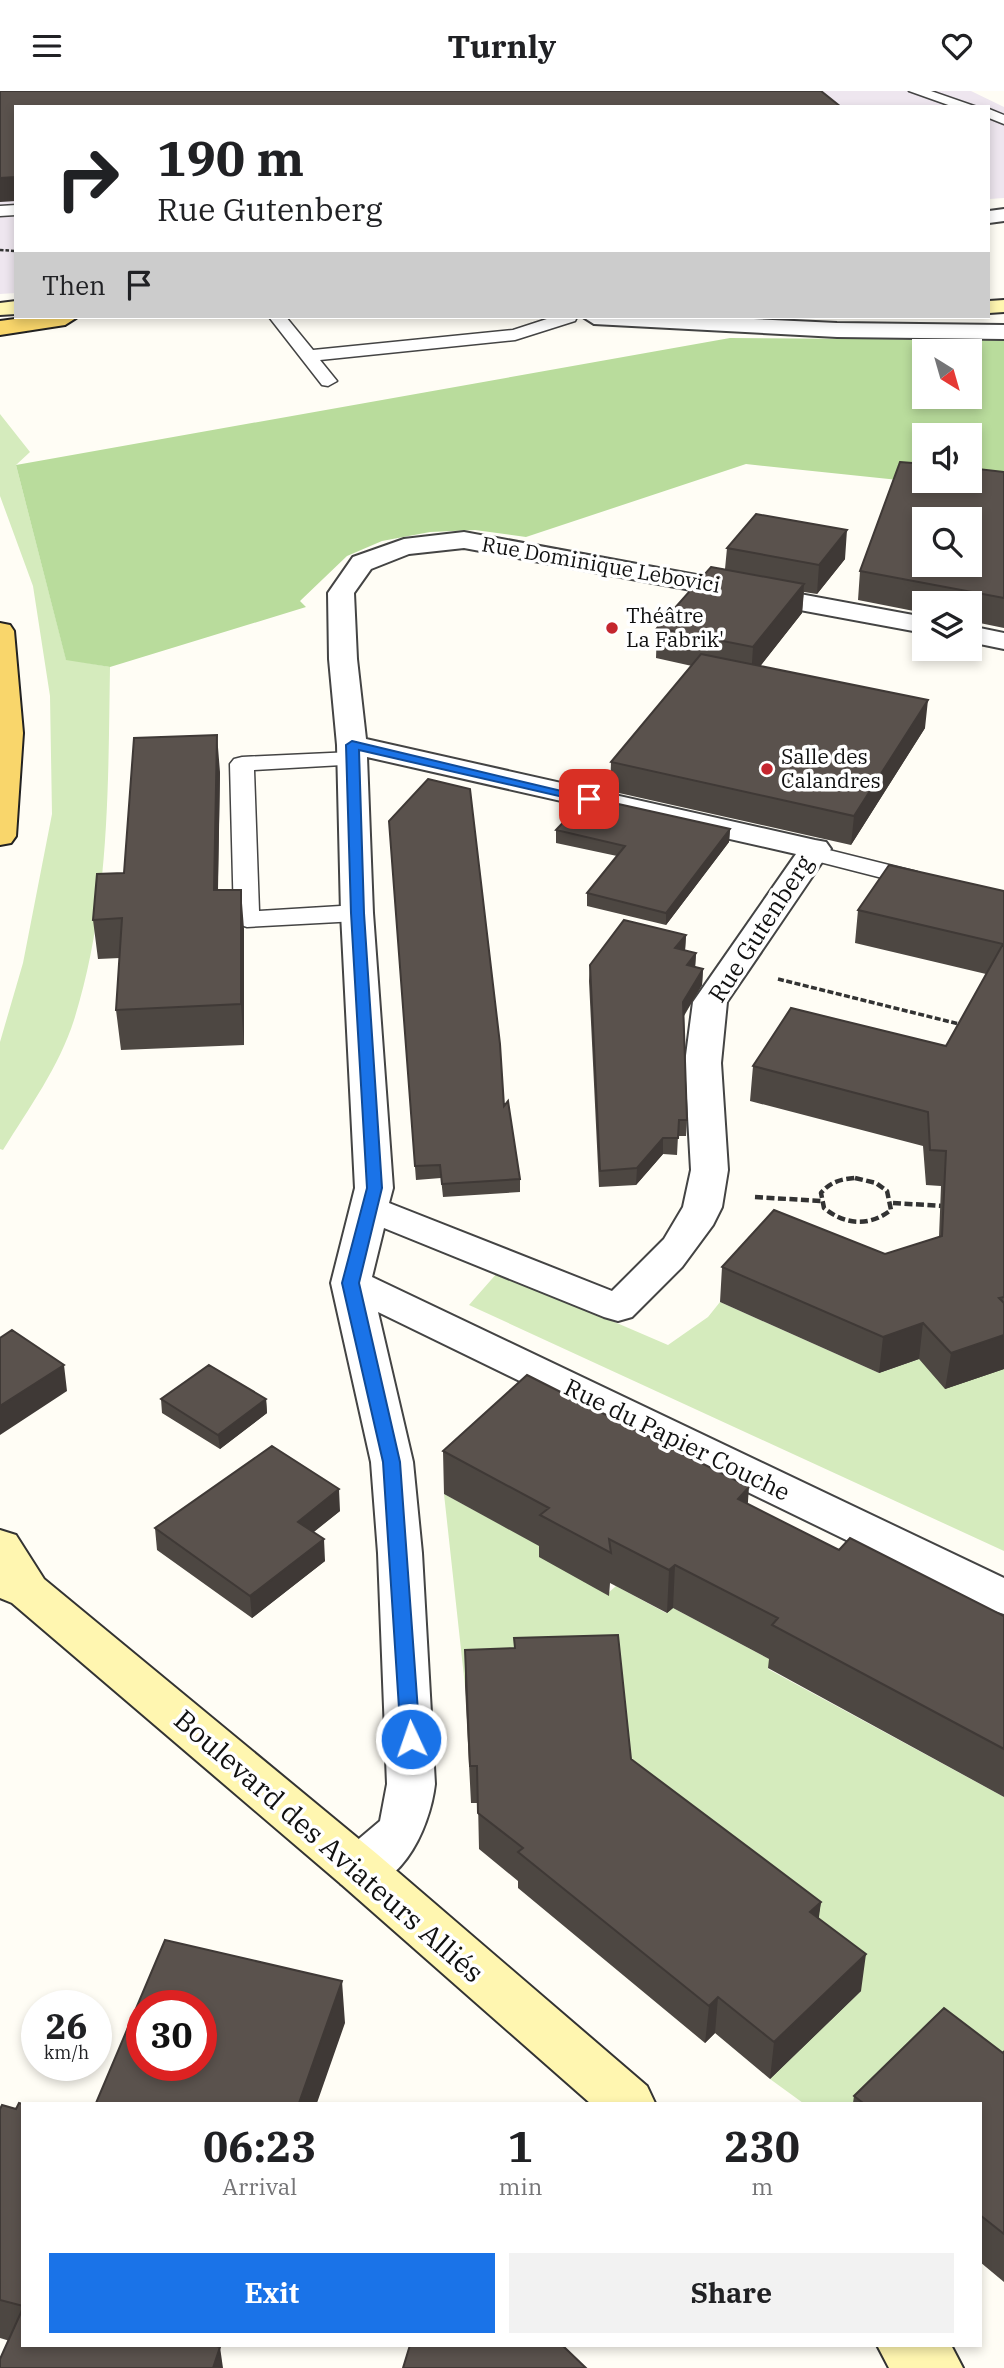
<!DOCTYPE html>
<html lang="en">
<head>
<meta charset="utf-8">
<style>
	body { margin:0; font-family:"IBM Plex Serif",serif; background:#f2f2f2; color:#202124; height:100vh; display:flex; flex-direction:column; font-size:26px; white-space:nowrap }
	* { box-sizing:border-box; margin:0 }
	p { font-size:23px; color:#757577 }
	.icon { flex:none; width:38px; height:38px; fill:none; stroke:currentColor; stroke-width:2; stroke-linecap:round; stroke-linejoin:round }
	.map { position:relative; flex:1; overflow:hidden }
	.panel { position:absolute; left:21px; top:2011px; width:961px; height:245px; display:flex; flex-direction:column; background:#fff; border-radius:0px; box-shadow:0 4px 10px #0003 }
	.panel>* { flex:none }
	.top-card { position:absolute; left:14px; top:14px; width:976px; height:214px; border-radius:0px; box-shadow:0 4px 10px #0003; background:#fff; color:#202124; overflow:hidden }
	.needle { width:46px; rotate:143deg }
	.tools { position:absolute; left:912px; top:248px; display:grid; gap:14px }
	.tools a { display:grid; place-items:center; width:70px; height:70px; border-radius:0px; background:#fff; box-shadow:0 4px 10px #0003; font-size:35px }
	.speed { position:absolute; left:21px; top:1899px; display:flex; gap:14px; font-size:35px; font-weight:700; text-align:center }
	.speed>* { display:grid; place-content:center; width:91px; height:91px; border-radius:50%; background:#fff; box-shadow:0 4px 10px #0003; line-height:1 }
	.speed small { font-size:18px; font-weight:400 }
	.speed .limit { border:10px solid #d22; background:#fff; color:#111 }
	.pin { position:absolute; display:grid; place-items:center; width:60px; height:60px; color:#fff; margin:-30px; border-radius:14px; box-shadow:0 4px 10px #0006 }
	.me { position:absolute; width:77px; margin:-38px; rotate:357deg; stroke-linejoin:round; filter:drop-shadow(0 0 5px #0008) }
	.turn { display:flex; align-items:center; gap:24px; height:147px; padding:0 28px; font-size:32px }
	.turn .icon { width:91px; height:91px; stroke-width:2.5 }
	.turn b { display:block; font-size:49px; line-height:60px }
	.then { display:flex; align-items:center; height:66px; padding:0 28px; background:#0003; gap:14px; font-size:26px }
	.eta { display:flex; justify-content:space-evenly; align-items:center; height:119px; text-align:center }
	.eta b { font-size:42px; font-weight:700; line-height:49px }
	.primary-button { display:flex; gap:14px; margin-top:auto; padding:14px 28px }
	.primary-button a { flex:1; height:80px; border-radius:0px; background:#1a73e8; color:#fff; font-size:28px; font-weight:700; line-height:80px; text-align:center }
	.primary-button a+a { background:#f2f2f2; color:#202124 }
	header { display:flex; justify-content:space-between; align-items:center; height:91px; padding:0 28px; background:#fff; font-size:32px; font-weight:700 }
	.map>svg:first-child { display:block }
	.industrial { fill:#eee6ef }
	.green { fill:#d5ebbd }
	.forest { fill:#b9dc9c; fill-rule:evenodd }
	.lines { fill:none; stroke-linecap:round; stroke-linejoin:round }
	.service-casing { stroke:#444; stroke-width:3 }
	.minor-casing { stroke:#444; stroke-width:4 }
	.secondary-casing { stroke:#333; stroke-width:4 }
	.primary-casing { stroke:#222; stroke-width:4 }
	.path-far2 { stroke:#333; stroke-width:2.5; stroke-dasharray:3.5 2; stroke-linecap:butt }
	.path-far1 { stroke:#333; stroke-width:3.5; stroke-dasharray:6 2.5; stroke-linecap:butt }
	.path { stroke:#333; stroke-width:4.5; stroke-dasharray:8 3.5; stroke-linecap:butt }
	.service { fill:#fff; fill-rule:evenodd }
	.minor { fill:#fff; fill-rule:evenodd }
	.secondary { fill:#fff6b0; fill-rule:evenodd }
	.primary { fill:#f9d66b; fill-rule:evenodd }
	.wall { fill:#4d4742 }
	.shaded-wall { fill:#3f3936 }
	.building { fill:#5a524d; stroke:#3f3936; stroke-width:2; fill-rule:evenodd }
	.route { fill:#1a73e8; stroke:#114b97; stroke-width:2 }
	.poi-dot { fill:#c4262e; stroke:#fff; stroke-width:2.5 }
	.labels { text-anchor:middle; stroke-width:7; stroke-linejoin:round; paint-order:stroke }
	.far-street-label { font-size:21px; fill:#111; stroke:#fff }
	.far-poi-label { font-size:21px; fill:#111; stroke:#fff; text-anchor:start }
	.street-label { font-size:24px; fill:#111; stroke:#fff }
	.near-street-label { font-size:28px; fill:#111; stroke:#fff }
</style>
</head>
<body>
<header><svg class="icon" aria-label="menu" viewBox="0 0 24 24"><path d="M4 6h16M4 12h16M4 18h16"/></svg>Turnly<svg class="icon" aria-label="heart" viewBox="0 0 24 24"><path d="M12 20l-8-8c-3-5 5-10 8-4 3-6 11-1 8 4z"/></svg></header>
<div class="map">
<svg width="1004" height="2277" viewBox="0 0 1004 2277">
	<rect width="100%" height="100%" fill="#fffdf5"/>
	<path class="industrial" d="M0,0H971L1004,16V107L989,108V16H16V202L0,203Z"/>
	<path class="green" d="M0,323L30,361L16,374L66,568L110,576C108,694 110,815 74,929C59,976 29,1017 3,1059L0,1058V951L23,872L52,723L50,605L33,495L0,405Z
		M498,1181L668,1254L708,1226L720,1211L879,1282L919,1268L1004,1278V1460L469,1214Z
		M444,1403L548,1459L607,1503L616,1495L666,1522L673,1517L773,1570L768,1578L1004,1706V1994L881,2012H803L770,1988L861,1900L515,1594L465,1595Z"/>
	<path class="forest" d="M730,247L1004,249V400L746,373L526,446L475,439L430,441L382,450L347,465L300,510L306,516L110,576L66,569L16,374ZM924,261H970V306H924ZM924,345H970V390H924Z"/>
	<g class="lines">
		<defs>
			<path id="service" d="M909,0H931L977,16H954Z
				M989,18L1004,24V33L989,27Z
				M16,114V124L0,125V115Z
				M269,226H286L313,259L513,239L553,226H577L575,230L515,249L320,269L337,290L328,295L322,294Z
				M352,661L360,663L364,668L360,673L254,679L259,820L357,814L366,817L370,822L366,827L357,830L247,836L238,833L234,828L230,673L234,668L242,666Z
				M813,755L917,781L920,786L910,805H892L889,800L894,790L804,767L801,762L804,757Z"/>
			<path id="minor" d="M1004,118V130L989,132V120Z
				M583,226H712L837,232L1004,234V248L837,246L594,233Z
				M464,441L924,526V542L464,457L409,463L371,478L354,502L357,568L366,648L815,749L826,751L831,758L727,911L721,972L728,1079L722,1116L713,1134L682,1176L632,1226L618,1230L604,1226L384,1137L372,1186L1004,1487V1523L988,1518L378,1221L413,1371L422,1462L435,1693C430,1738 397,1812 341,1793L334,1778L341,1763L380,1730L387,1693L378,1462L371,1371L331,1192L355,1097L341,822L337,654L329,568L328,502L353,466L404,448ZM367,666L796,763L693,911L685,972L691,1079L683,1116L664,1148L612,1200L389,1112L393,1097L373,822Z
				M970,535L1004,542V558L970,551Z"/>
			<path id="secondary" d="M1004,209V221L989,222V210Z
				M16,210V223L0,224V212Z
				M0,1439L16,1444L44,1488L377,1763L647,1995L655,2012H590L341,1793L12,1512L0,1507Z
				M877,2254H951L963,2277H889Z"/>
			<path id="primary" d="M30,226H75L76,227L65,234L0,244V230Z
				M0,532L10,534L14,540L23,642L16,745L11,752L0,754Z"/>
		</defs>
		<use href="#service" class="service-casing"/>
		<use href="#minor" class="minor-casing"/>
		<use href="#secondary" class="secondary-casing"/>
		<use href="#primary" class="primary-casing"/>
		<path class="path-far2" d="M0,159L16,160"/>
		<path class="path-far1" d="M778,888L963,934"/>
		<path class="path" d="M855,1087L876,1092L887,1100L891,1119C869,1136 845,1134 824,1117L821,1102C830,1091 841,1088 855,1087Z
			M755,1106L821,1110
			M893,1112L944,1115"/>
		<use href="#service" class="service"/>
		<use href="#minor" class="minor"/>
		<use href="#secondary" class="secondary"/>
		<use href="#primary" class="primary"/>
	</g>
	<path class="wall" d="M1004,381V537L970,530V513H924V522L858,509L860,480Z
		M727,457L845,468L817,503L804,501L802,522L760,575L925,637L851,754L610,700L611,671L692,575L656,567L657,537L725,478Z
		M220,681L218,799L244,838V954L121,959L116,919L120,867L98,868L93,829L124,782Z
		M389,730L504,1015L520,1088V1101L443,1106L441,1087L416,1089Z
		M730,738L729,751L666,834L587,815V802L617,765L556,752V739Z
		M1004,800V1278L945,1298L919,1268L879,1282L720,1211L722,1176L885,1163L939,1146L941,1095L926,1094L923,1055L750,1010L753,975L946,955L986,883L855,852L858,819Z
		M686,844L685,859L696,862L695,876L703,878L702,894L684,925L687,1029L686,1045H678L677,1064L663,1063L636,1094L599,1096L589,890L590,874Z
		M161,1308H266L267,1322L220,1358L162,1322Z
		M443,1360L748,1413L839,1459L1004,1525V1706L768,1577L769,1568L673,1517L667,1522L610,1492L609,1505L539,1466V1455L444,1403Z
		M340,1420L313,1441L325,1470L252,1527L157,1459L155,1437Z
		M514,1547L631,1668L821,1811L818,1827L861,1900L770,1988L715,1942L705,1952L518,1797V1790L479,1758L478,1712H471L465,1595V1559L514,1557Z
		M1004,1960V2191L980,2171V2012H853L854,2005L1003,1962Z
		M23,2013V2254L0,2247V2018H16Z"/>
	<path class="shaded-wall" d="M16,86V110L0,111V87Z
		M847,439L845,468L817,503L819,474Z
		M804,493L802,522L751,587L753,556Z
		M928,609L925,637L851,754L854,725Z
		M217,644L220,681L217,838L214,799Z
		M730,738L729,751L666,834V822Z
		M241,799L244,838V954L241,913Z
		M686,844L685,860L675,857Z
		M696,862L695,878L687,874Z
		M703,878L702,894L682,927L683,911Z
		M663,1047V1063L636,1094L637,1077Z
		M923,1232L919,1268L879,1282L883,1246Z
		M1004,1244V1278L945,1298L951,1262Z
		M64,1274L67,1300L0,1344V1315Z
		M266,1308L267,1322L220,1358L218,1344Z
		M749,1396L746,1439L738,1408Z
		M339,1398L340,1420L299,1453L298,1431Z
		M324,1448L325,1470L252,1527L250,1505Z
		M675,1474L673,1517L667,1522L669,1479Z
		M821,1811L816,1848L810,1821Z
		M866,1863L861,1900L770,1988L774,1951Z
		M342,1890L345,1932L317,2012H299Z
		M718,1906L715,1942L705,1952L709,1915Z
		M220,2256L223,2277H213Z"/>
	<path class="building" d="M0,0H821L841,16H16V86L0,87Z
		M900,371L924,373V390H970V377L1004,381V507L860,480ZM924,429H970V474H924Z
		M756,423L847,439L819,474L727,457Z
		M711,476L804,493L753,556L657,537Z
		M701,563L928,609L854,725L611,671Z
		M217,644L214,799H241V913L116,919L122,827L93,829L97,783L124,782L134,647Z
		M428,688L470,698L500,953L504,1015L508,1010L520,1088L442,1093L440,1074L415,1075L389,730Z
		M587,706L730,738L666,822L587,802L625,755L556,739Z
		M889,774L1004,800V1206L999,1207L1004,1212V1244L951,1262L923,1232L883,1246L722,1176L774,1119L885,1163L942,1145L946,1060L930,1059L928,1021L753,975L791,917L946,955L1003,853L858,819Z
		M624,829L686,844L675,857L696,862L687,874L703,878L683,911L687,1029H679L678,1047H663L637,1077L600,1080L590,874Z
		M12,1239L64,1274L0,1315V1247Z
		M209,1274L266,1308L218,1344L161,1308Z
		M527,1284L749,1396L738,1408L839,1459L850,1447L1004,1525V1658L772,1534L778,1527L675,1474L669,1479L609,1448L611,1462L540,1424L549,1417L443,1360Z
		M272,1355L339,1398L298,1431L324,1448L250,1505L155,1437Z
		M618,1544L631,1668L821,1811L810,1821L866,1863L774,1951L718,1906L709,1915L518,1761L523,1757L478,1722L477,1675H470L465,1559L515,1557L514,1547Z
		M165,1849L342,1890L299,2012H96ZM142,1914H201V1974H142Z
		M944,1917L1003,1962L1004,1960V2143L980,2124V2012H863L854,2005Z
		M19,2012L23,2013V2215L0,2209V2018L2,2014L16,2018Z
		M23,2217V2254H213L220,2256L213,2277H0V2268Z
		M410,2254H558L563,2255L586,2277H403Z"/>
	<path class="route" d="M352,650L595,708L589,712L359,659L364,822L382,1097L359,1192L400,1371L420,1648L418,1654H404L401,1648L383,1371L342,1192L367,1097L351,822L346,654Z"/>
	<g class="poi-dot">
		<circle cx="612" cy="537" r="7"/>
		<circle cx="767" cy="678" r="7"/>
	</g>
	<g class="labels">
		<g class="far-street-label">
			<text transform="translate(601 474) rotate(10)" y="7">Rue Dominique Lebovici</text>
		</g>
		<g class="far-poi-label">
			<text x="626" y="532">Théâtre<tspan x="626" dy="24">La Fabrik'</tspan></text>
			<text x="781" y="673">Salle des<tspan x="781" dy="24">Calandres</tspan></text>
		</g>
		<g class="street-label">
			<text transform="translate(761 838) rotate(-57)" y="8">Rue Gutenberg</text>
			<text transform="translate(677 1349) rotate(26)" y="8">Rue du Papier Couche</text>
		</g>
		<g class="near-street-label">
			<text transform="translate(329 1755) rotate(41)" y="10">Boulevard des Aviateurs Alliés</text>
		</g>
	</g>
</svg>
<div class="tools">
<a><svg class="needle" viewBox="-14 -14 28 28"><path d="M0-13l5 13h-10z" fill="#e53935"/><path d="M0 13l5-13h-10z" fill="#757577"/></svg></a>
<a><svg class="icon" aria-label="sound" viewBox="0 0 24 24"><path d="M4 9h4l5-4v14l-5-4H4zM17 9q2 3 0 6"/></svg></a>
<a><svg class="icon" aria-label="search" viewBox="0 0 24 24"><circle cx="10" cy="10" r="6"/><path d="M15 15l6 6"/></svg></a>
<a><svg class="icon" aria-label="layers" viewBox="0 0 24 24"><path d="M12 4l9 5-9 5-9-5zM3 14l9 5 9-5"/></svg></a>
</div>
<div class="speed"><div>26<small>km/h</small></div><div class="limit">30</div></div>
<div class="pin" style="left:589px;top:708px;background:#d93025"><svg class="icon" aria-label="arrive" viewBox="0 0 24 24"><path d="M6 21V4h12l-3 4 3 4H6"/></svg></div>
<svg class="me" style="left:411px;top:1648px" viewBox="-20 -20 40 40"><circle r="17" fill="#1a73e8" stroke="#fff" stroke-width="3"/><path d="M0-11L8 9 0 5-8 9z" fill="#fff"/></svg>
<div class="top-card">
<div class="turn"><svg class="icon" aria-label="right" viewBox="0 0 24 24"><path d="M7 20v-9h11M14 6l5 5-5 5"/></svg><div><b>190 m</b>Rue Gutenberg</div></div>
<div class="then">Then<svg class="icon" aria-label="arrive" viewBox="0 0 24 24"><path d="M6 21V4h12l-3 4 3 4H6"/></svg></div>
</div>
<section class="panel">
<div class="eta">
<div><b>06:23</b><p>Arrival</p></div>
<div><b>1</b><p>min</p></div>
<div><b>230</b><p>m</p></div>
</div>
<div class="primary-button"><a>Exit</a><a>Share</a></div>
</section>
</div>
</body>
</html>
